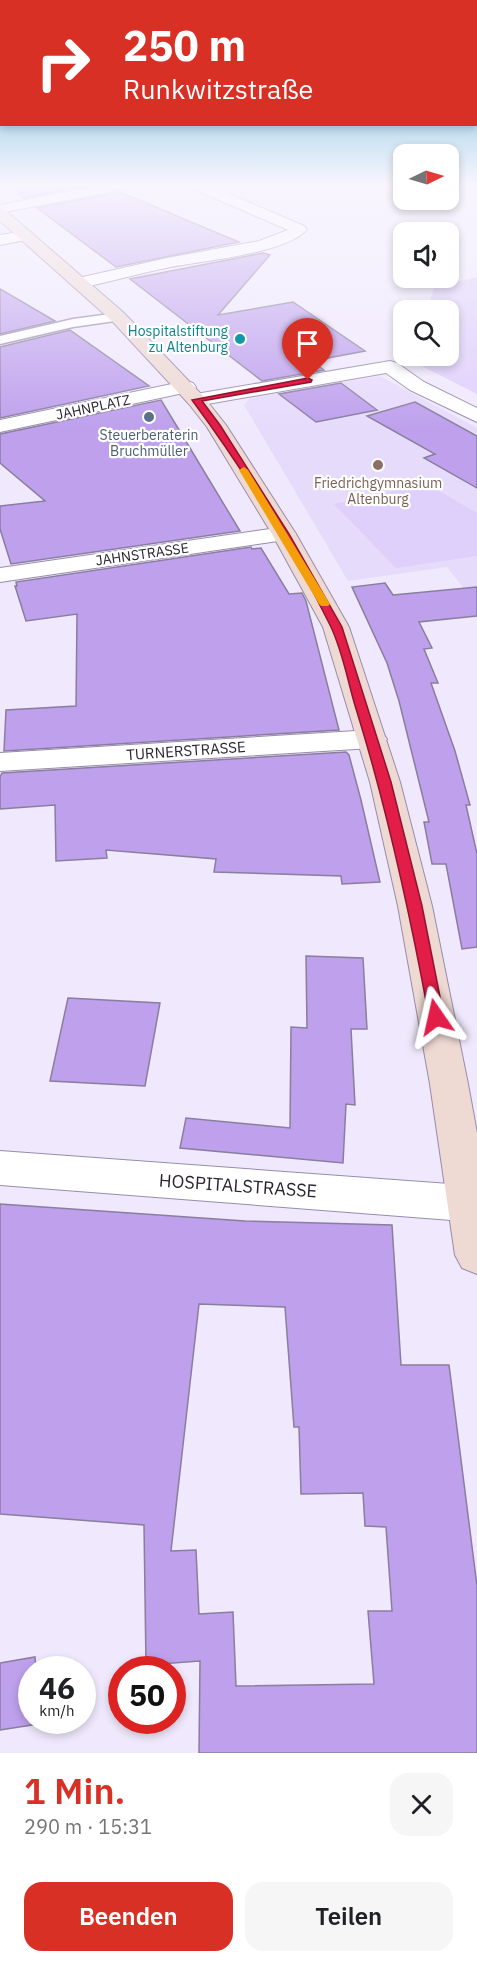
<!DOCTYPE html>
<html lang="de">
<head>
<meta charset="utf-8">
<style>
	body { margin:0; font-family:"IBM Plex Sans",sans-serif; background:#f6f6f6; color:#202124; height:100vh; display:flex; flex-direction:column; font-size:22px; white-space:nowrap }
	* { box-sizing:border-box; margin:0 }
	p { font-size:20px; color:#757577 }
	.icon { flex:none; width:33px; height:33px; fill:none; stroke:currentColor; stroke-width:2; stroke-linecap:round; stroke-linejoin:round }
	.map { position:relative; height:1753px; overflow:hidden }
	.details { display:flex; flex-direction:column; background:#fff; flex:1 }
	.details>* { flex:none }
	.guide { position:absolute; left:0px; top:0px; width:477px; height:126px; box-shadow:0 3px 9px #0003; background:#d93025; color:#fff; overflow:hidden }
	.needle { width:39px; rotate:85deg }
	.buttons { position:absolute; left:393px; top:144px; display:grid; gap:12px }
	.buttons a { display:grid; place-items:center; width:66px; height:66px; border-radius:12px; background:#fff; box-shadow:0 3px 9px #0003; font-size:30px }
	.speed { position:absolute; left:18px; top:1656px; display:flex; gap:12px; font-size:30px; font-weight:700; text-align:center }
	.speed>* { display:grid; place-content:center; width:78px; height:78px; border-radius:50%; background:#fff; box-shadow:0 3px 9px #0003; line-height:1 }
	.speed small { font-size:15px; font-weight:400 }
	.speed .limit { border:9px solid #d22; background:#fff; color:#111 }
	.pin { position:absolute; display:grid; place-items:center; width:51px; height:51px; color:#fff; margin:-62px -26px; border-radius:50% 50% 50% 0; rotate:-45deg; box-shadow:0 0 6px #0007 }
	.pin .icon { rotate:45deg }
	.me { position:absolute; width:66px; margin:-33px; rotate:349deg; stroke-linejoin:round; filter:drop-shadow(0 0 4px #0008) }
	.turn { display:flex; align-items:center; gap:21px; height:126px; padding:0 24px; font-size:27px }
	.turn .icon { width:78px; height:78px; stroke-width:2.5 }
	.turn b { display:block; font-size:42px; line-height:51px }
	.round { display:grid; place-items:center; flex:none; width:63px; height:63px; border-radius:18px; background:#f6f6f6 }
	.summary { display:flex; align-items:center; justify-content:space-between; height:102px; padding:0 24px }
	h1 { font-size:36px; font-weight:600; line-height:45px; color:#d93025 }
	.primary-button { display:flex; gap:12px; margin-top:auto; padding:12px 24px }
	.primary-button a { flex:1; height:69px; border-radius:18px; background:#d93025; color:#fff; font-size:24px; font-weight:600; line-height:69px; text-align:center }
	.primary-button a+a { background:#f6f6f6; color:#202124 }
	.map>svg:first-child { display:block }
	.built { fill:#e7dbfc }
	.green { fill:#dfcffb }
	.building { fill:#bea0ed; stroke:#897e9d; stroke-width:1.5; fill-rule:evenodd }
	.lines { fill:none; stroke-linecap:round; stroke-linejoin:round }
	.service-casing { stroke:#978cab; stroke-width:3 }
	.minor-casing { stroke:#978cab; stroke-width:2 }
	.secondary-casing { stroke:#978cab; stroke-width:2 }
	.service { fill:#fff; fill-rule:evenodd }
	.minor { fill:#fff; fill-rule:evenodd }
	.secondary { fill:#eed9d3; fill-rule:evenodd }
	.route { fill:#e11d48; stroke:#92132f; stroke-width:1.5 }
	.slow { fill:#f59e0b }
	.culture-dot { fill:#0f9aa8; stroke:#fff; stroke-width:2 }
	.service-dot { fill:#5c6f8a; stroke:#fff; stroke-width:2 }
	.education-dot { fill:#8d6e63; stroke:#fff; stroke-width:2 }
	.labels { text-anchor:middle; stroke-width:4.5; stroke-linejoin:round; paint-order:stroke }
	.far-culture-label { font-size:14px; fill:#0d838f; stroke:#fff; text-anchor:end }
	.far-street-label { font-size:14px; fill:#2a2532; stroke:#fff }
	.far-service-label { font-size:14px; fill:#4e5e75; stroke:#fff }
	.far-education-label { font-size:14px; fill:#785e54; stroke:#fff }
	.street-label { font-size:15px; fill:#2a2532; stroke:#fff }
	.near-street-label { font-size:18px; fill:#2a2532; stroke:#fff }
</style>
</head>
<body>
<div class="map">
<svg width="477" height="1753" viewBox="0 0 477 1753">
	<rect width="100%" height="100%" fill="#f0e9fd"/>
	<path class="built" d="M380,376L477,428V600H473L447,567L348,581L244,405L250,398Z"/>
	<path class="green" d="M477,277V394L412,361L414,356H448V310H427L434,287Z
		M427,484L477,513V556L396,568L334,504Z"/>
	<path class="building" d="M6,184H96L24,198L18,194L23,193Z
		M120,192L239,242L116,267L37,208Z
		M263,253L270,255L218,315L293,302L365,351L312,361L324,370L262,381L130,279Z
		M0,289L55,321L0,334Z
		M70,330L149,386L0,418V347Z
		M341,383L377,410L316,422L279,394Z
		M161,400L240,531L11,564L0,529V506L45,501L0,463V434Z
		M415,402L477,436V488L424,458L435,454L367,416Z
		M251,547L252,549L261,548L289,594L302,593L306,601L339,730L4,751L6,710L76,706L77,614L26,621L15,586H17L16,582Z
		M385,583L393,595L477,587V616L419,622L432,648L424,649L438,683H431L455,751L470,805H466L477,854V947L462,949L446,864H432L424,822H429L399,701L387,663L352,587Z
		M346,752L349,755L361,800L380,882L342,884L341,876L214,872L216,859L106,850L107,858L56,861L55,805L0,809V777L2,773Z
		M306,956L363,958L367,1029H351L355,1105L346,1104L343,1163L180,1148L186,1118L290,1128L291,1027L307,1028Z
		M68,998L160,1003L145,1086L50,1081Z
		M0,1204L245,1221L392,1225L401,1365H449L477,1586V1753H199L200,1661L146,1665L144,1525L0,1514ZM199,1304L285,1307L294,1427H299L301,1494L363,1493L365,1526L386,1527L392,1611H368L374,1684L236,1686L233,1612L199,1614L196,1550L171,1551Z
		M35,1657L36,1670H32V1720H38V1724L0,1730V1663Z"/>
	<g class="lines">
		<defs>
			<path id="service" d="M118,313L124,317L122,320L73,327L0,344V336L73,319Z"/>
			<path id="minor" d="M108,184H138L131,188L0,213V205Z
				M187,184H206L304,226L307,229C288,254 197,261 166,268C137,274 109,282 80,288L74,287L72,283L74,279L167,258L259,241L288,230L189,187Z
				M26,231L31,233L34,236L31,239L0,245V235Z
				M390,361L397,363L424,382L477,408V422L410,390L386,373L196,406L189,404L186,400L189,396L196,394Z
				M186,381L193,383L196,387L193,391L0,432V420Z
				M284,527L292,529L296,534L292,539L0,582V568Z
				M372,730L382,733L387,739L382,745L372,748L0,771V753Z
				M0,1151L477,1186V1222L0,1185Z"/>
			<path id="secondary" d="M0,209L5,210L124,313L203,396L226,425L296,534L349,627L400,782L432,906L468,1084L477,1133V1274L462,1268L455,1255L430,1084L398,906L370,782L323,627L272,534L207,427L189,404L112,321L0,221Z"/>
		</defs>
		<use href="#service" class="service-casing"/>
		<use href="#minor" class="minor-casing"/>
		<use href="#secondary" class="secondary-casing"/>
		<use href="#service" class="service"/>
		<use href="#minor" class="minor"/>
		<use href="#secondary" class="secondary"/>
	</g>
	<linearGradient id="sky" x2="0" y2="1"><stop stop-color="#4dafd2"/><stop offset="0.43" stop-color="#f8f5fe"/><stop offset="1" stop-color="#f8f5fe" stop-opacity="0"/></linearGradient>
	<rect width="477" height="429" fill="url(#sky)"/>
	<path class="route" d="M308,378L312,380L311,382L202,401L220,425L289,534L342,627L391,782L422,906L444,1017L442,1021H431L429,1017C410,914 388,812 357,712C348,684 343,651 330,625C292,548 243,469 192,400Z"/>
	<path class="slow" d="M244,467L248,470L330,604L328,606H321L319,604L239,470Z"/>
	<circle class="culture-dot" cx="240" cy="339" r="6"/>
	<circle class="service-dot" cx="149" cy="417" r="6"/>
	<circle class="education-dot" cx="378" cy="465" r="6"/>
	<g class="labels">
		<g class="far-culture-label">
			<text x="228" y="336">Hospitalstiftung<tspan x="228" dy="16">zu Altenburg</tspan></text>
		</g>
		<g class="far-street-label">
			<text transform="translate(93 407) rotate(-12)" y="5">JAHNPLATZ</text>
			<text transform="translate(142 554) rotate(-8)" y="5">JAHNSTRASSE</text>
		</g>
		<g class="far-service-label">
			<text x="149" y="440">Steuerberaterin<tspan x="149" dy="16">Bruchmüller</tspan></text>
		</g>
		<g class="far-education-label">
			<text x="378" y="488">Friedrichgymnasium<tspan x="378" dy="16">Altenburg</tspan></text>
		</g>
		<g class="street-label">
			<text transform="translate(186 751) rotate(-4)" y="5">TURNERSTRASSE</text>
		</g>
		<g class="near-street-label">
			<text transform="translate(238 1186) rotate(4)" y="6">HOSPITALSTRASSE</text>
		</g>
	</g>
</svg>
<div class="buttons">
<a><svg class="needle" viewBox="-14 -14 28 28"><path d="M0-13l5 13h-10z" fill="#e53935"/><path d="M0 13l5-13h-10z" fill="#757577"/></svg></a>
<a><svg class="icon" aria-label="sound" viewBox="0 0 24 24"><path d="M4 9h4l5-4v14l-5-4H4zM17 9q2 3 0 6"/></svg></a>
<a><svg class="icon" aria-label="search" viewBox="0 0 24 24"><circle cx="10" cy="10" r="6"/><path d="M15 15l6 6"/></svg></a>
</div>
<div class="speed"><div>46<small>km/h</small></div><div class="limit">50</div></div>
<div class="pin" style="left:308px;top:380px;background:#d93025"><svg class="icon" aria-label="arrive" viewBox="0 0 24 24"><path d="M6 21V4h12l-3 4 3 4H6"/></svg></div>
<svg class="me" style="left:436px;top:1017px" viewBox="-20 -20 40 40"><path d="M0-17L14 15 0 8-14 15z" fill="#e11d48" stroke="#fff" stroke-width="4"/></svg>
<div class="guide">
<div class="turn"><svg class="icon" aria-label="right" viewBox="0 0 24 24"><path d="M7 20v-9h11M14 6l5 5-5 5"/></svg><div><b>250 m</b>Runkwitzstraße</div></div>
</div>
</div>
<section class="details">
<div class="summary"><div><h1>1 Min.</h1><p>290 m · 15:31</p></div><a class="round"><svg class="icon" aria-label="close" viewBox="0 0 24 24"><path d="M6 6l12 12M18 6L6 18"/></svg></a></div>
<div class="primary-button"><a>Beenden</a><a>Teilen</a></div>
</section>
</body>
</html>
